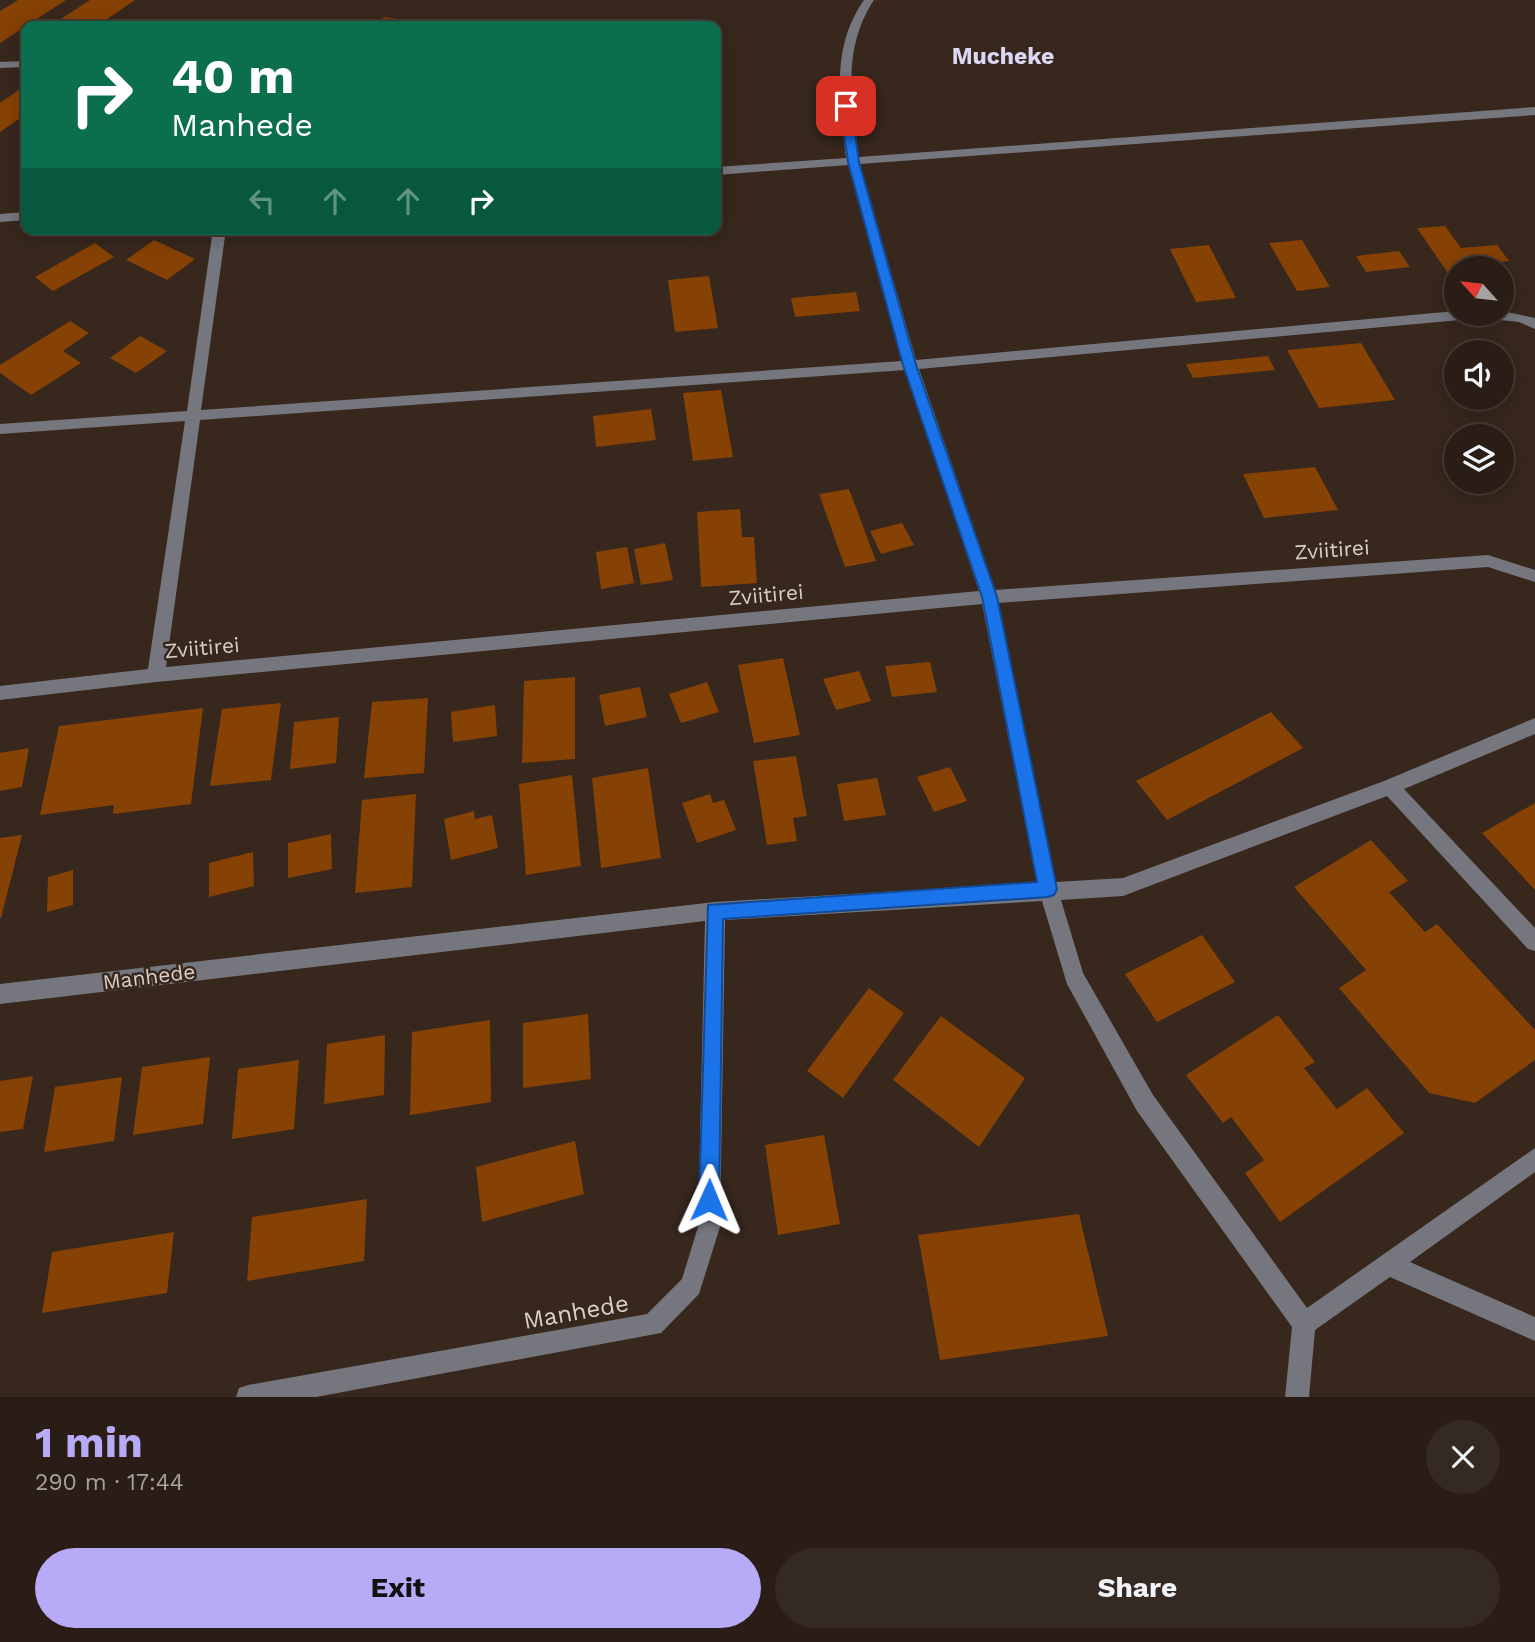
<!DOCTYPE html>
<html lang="en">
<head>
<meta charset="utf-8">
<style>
	body { margin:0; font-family:"Work Sans",sans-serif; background:#352a23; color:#f1f3f6; height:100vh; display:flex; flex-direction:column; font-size:26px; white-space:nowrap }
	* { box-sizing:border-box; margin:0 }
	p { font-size:23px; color:#a5a2a1 }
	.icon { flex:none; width:38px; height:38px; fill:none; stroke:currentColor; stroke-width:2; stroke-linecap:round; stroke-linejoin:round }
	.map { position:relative; height:1397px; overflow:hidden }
	.details { display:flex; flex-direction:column; background:#291d16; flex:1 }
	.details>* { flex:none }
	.hud { position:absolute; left:21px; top:21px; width:700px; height:214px; border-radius:14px; box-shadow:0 4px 18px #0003,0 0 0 2px #453b35; background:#0b6e4f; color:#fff; overflow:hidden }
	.needle { width:46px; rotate:297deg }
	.fabs { position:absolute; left:1444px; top:256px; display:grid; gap:14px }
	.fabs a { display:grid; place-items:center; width:70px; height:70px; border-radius:50%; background:#291d16; box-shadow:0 4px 18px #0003,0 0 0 2px #453b35; font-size:35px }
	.pin { position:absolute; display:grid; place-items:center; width:60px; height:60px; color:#fff; margin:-30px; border-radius:14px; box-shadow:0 4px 10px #0006 }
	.me { position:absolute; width:77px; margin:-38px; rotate:1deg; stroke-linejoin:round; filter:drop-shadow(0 0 5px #0008) }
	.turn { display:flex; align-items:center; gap:24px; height:147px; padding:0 35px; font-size:32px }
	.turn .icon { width:91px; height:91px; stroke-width:2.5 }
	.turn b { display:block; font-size:49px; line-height:60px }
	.lanes { display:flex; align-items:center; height:66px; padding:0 35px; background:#0003; justify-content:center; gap:35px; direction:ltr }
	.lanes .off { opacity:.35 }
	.round { display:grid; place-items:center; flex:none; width:74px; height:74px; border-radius:37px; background:#352a23 }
	.head { display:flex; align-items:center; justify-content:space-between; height:119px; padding:0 35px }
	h1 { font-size:42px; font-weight:700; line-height:52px; color:#b7abf8 }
	.primary-button { display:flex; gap:14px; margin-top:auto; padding:14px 35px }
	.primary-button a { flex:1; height:80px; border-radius:42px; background:#b7abf8; color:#111; font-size:28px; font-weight:700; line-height:80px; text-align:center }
	.primary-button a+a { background:#352a23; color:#f1f3f6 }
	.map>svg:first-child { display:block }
	.building { fill:#864104 }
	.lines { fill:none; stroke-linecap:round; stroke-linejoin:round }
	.minor { fill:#76767e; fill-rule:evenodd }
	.route { fill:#1a73e8; stroke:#114b97; stroke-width:2 }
	.labels { text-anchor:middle; stroke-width:5; stroke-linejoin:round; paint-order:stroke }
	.street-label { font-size:21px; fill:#dacfc9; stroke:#37271d }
	.far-district-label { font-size:23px; font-weight:bold; fill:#dbd7f5; stroke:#37271d }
	.near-street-label { font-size:24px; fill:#dacfc9; stroke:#37271d }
</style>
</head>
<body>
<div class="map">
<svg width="1535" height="1397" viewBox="0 0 1535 1397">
	<rect width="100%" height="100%" fill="#37271d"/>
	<path class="building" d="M18,0H66L0,43V11Z
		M90,0H135L97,26H50Z
		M384,17L436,25L435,26H376Z
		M26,85V114L0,132V103Z
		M1445,226L1461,248L1497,245L1509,261L1480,264L1483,268H1456V278L1452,279L1417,228Z
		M154,240L195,259L167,280L126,260Z
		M1302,240L1330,287L1297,291L1269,243Z
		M95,243L114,257L53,291L35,277Z
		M1209,245L1236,298L1196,302L1170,249Z
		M1399,251L1410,267L1366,272L1356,256Z
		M709,276L718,328L675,332L668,280Z
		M856,292L860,311L795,317L791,298Z
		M70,321L89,333L63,351L81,363L31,395L0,373V365Z
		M140,336L167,351L136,373L110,358Z
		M1361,343L1395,400L1319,408L1287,350Z
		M1268,356L1275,370L1193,378L1186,364Z
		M721,390L733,457L693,461L683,393Z
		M651,409L656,440L596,447L593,416Z
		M1315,467L1338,510L1264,518L1243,474Z
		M849,489L876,561L845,567L819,494Z
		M740,509L742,537H754L757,583L701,587L697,512Z
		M902,523L914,545L881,554L870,531Z
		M665,543L673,580L641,585L634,549Z
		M627,547L634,583L601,589L596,552Z
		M783,658L800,735L754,743L738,665Z
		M930,662L937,692L892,697L885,666Z
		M859,671L871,701L836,710L823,679Z
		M575,677V759L522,763L524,681Z
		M707,682L719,712L681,723L669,694Z
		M640,687L647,717L605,726L599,695Z
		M428,698L424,773L364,778L372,702Z
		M281,703L271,780L210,786L222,709Z
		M495,705L497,736L453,742L451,712Z
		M203,708L191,804L113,814L114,805L40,815L59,726Z
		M1271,712L1303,748L1167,820L1136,781Z
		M339,717L336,763L290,769L294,722Z
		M29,748L22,787L0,791V753Z
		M796,756L807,816L793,818L797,841L767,845L753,761Z
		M950,767L967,801L934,812L917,777Z
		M648,768L661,858L601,868L592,778Z
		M572,775L581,866L526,875L519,784Z
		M877,778L886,815L844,821L837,784Z
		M416,794L412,887L355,893L362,800Z
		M710,794L713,803L724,800L736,830L697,843L682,803Z
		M1535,803V890L1482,833Z
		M474,811L475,819L492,815L498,848L451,860L444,819Z
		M331,834L332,869L288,878V843Z
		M22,835L1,918H0V838Z
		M1371,840L1408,881L1389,892L1425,932L1437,924L1535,1030V1060L1475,1103L1429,1093L1339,988L1366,970L1294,887Z
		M253,852L254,886L209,897V863Z
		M73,870V905L47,912L48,877Z
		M1202,935L1235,982L1157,1022L1125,974Z
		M869,988L904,1013L843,1098L807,1071Z
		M588,1014L591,1079L523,1088V1023Z
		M1278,1015L1315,1062L1304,1068L1337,1109L1367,1088L1404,1133L1280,1222L1245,1173L1264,1160L1231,1117L1223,1123L1186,1075Z
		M941,1016L1025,1078L979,1147L893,1080Z
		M490,1020L491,1102L410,1115L412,1032Z
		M385,1035L384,1095L324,1104L327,1044Z
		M210,1057L203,1124L133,1135L142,1067Z
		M299,1060L294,1129L232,1139L238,1069Z
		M33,1076L23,1129L0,1132V1081Z
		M122,1077L114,1141L44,1152L55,1087Z
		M824,1135L840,1224L778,1235L765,1145Z
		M575,1141L584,1194L482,1222L476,1167Z
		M367,1199L364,1261L247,1281L252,1217Z
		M1079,1214L1108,1336L940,1360L918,1235Z
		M174,1232L167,1293L42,1313L52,1252Z"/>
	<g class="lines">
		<path class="minor" d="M864,0H874C842,48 851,102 859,157L1535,107V115L860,164L916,360L1456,311V313H1502V311L1535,318V329L1519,322L1482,318L919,369L995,590L1488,555L1535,570V582L1488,567L998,603L1056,882L1123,878L1384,781L1535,718V734L1404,789L1535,928V951L1528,949L1387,796L1123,896L1061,900L1083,973L1153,1095L1307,1308L1535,1148V1172L1410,1262L1535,1317V1341L1390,1277L1315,1330L1309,1397H1285L1292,1327L1137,1111L1067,984L1042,901L725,920L720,1227L699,1294L661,1333L316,1397H236L239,1388L248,1385L647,1314L682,1279L698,1227L705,921L0,1004V984L715,902L1037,883L982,604L156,682L0,700V686L148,669L185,421L0,434V424L187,411L213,229H226L201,410L902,361L848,165L716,175V167L846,158C840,103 830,48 864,0ZM905,370L979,591L166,667L200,420Z
			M26,61V67L0,68V62Z
			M26,212V220L0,222V214Z"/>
	</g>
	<path class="route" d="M846,103L851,106L859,162L916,365L997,597L1057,889L1054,895L1048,897L723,919L719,1200L716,1207L709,1210L702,1207L699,1200L708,905L1037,882L982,597L903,365L848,162L840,106Z"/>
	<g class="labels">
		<g class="street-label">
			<text transform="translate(1332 550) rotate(-4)" y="7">Zviitirei</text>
			<text transform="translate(766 595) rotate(-5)" y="7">Zviitirei</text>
			<text transform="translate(202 648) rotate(-5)" y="7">Zviitirei</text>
			<text transform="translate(149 977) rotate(-7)" y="7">Manhede</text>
		</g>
		<g class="far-district-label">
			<text x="1003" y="64">Mucheke</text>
		</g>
		<g class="near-street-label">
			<text transform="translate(576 1312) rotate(-10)" y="8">Manhede</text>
		</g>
	</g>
</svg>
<div class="fabs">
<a><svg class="needle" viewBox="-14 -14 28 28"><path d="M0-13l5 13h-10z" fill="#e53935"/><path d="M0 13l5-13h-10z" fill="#a5a2a1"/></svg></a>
<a><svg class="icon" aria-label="sound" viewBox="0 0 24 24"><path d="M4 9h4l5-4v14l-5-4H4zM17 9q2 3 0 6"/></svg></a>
<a><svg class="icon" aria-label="layers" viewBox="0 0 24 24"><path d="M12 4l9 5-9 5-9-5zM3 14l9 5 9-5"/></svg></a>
</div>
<div class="pin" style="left:846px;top:106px;background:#d93025"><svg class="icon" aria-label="arrive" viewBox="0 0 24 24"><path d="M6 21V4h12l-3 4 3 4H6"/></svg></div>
<svg class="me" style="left:709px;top:1200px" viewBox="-20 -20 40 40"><path d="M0-17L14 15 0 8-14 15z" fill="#1a73e8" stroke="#fff" stroke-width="4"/></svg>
<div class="hud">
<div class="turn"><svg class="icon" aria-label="right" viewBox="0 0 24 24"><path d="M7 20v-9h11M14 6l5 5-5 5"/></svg><div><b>40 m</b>Manhede</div></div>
<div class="lanes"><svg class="icon off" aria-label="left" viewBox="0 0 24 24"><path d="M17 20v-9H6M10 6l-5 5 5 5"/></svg><svg class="icon off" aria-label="ahead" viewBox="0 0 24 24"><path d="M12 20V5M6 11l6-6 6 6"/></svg><svg class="icon off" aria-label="ahead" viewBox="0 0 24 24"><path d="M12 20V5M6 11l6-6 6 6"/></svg><svg class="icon" aria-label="right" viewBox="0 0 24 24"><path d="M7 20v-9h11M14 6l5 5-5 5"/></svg></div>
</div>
</div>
<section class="details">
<div class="head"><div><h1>1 min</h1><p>290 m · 17:44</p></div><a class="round"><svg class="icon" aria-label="close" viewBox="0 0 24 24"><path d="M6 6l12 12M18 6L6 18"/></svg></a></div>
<div class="primary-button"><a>Exit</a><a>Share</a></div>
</section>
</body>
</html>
